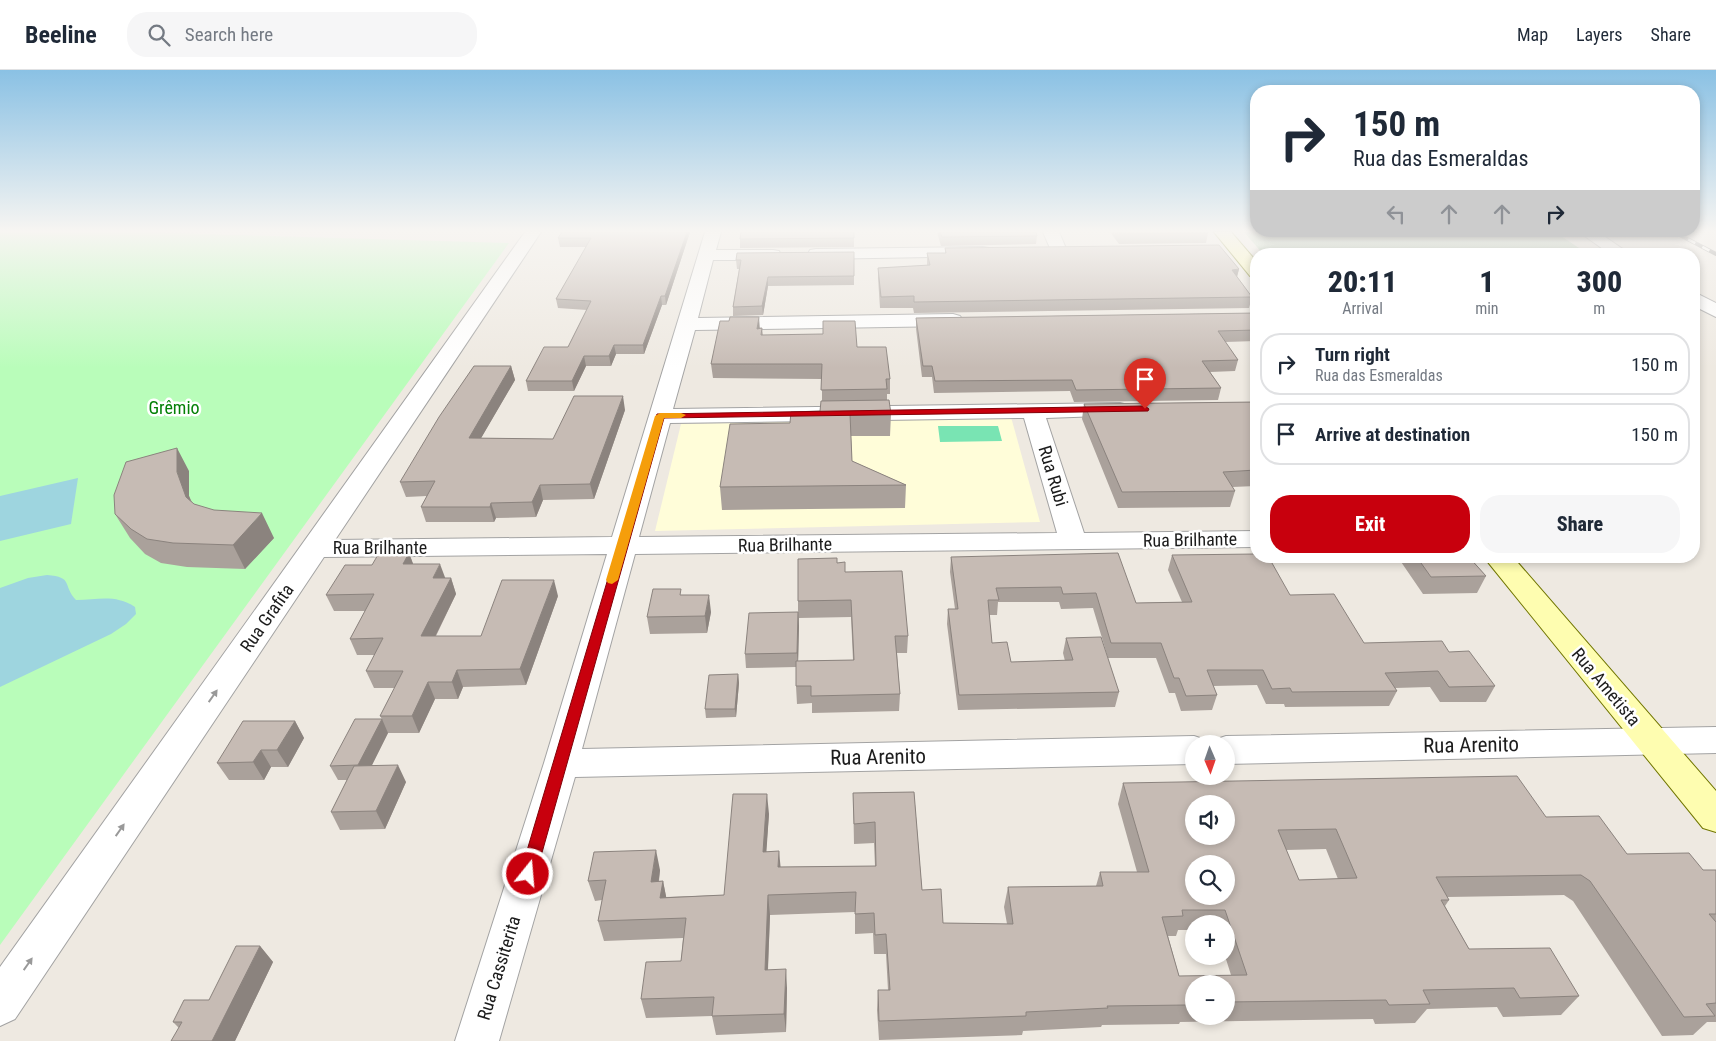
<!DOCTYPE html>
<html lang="en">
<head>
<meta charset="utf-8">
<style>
	body { margin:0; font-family:"Roboto Condensed",sans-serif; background:#f6f6f7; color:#1f2937; height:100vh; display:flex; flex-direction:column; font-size:19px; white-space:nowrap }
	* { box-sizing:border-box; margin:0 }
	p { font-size:16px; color:#747a83 }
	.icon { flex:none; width:28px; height:28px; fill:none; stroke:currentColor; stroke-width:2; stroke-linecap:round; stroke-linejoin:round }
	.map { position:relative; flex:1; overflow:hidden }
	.panel { position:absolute; left:1250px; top:178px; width:450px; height:315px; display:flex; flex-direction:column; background:#fff; border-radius:20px; box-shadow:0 2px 8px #0003 }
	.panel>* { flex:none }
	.guide { position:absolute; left:1250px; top:15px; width:450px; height:152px; border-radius:20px; box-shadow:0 2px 8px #0003; background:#fff; color:#1f2937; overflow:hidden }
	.needle { width:32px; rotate:178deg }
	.controls { position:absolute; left:1185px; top:665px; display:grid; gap:10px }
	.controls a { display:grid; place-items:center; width:50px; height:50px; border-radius:50%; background:#fff; box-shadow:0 2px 8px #0003; font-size:25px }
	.pin { position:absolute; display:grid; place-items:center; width:42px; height:42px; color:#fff; margin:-51px -21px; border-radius:50% 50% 50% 0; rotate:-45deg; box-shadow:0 0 5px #0007 }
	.pin .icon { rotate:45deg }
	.me { position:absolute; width:55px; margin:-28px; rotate:17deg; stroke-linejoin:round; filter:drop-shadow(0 0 4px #0008) }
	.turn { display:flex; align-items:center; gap:18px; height:105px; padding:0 20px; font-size:22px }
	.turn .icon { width:65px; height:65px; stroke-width:2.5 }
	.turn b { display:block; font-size:35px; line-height:42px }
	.lanes { display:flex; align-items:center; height:48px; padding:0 20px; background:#0003; justify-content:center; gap:25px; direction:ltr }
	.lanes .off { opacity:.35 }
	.eta { display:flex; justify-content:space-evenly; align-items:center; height:85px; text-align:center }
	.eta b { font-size:30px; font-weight:800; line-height:35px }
	.primary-button { display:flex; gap:10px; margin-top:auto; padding:10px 20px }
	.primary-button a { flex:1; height:58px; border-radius:20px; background:#c8000d; color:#fff; font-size:20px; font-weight:800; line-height:58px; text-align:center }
	.primary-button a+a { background:#f6f6f7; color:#1f2937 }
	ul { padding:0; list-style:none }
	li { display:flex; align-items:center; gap:15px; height:62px; margin:0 10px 8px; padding:0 10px; border:2px solid #e0e1e3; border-radius:20px }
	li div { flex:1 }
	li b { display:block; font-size:19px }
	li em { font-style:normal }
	header { display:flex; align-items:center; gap:30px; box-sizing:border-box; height:70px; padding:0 25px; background:#fff; border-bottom:1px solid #e0e1e3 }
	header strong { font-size:24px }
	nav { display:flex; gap:28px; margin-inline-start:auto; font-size:18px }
	.search { width:350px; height:45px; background:#f6f6f7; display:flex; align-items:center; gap:12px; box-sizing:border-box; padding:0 18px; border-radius:20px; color:#747a83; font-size:19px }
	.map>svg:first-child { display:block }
	.education { fill:#fffdd9 }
	.cemetery { fill:#a0c9a4 }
	.park { fill:#b9fdba }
	.pitch { fill:#79e4b3 }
	.water { fill:#9ed5df }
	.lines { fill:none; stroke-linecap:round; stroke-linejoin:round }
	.street-casing { stroke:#a3a3a3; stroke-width:2 }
	.secondary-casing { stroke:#717600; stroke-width:2 }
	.street { fill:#fff; fill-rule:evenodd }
	.secondary { fill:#fefdb0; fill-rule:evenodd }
	.rail-casing { stroke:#6a6a6a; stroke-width:4 }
	.rail { stroke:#fff; stroke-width:2.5; stroke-dasharray:8; stroke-linecap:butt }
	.wall { fill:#aaa19b; fill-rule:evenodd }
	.shaded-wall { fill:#8b837e }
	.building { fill:#c6bbb4; stroke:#8b837e; fill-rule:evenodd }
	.oneway { fill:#999 }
	.route { fill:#c8000d; stroke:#820008 }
	.slow { fill:#f59e0b }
	.labels { text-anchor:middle; stroke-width:5; stroke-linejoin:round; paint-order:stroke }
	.park-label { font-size:18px; fill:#048006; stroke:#fff }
	.street-label { font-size:18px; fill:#1c1c1c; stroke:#fff }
	.near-street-label { font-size:21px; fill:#1c1c1c; stroke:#fff }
</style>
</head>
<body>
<header>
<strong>Beeline</strong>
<div class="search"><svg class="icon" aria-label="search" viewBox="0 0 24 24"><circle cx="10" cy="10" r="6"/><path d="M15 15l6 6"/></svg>Search here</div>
<nav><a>Map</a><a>Layers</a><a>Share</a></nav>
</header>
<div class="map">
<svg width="1716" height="971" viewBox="0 0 1716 971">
	<rect width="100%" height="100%" fill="#eee9e1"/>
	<path class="education" d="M1011,347L1040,452L655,461L681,354Z"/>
	<path class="cemetery" d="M1244,162H1555L1588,184H1263Z"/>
	<path class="park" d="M0,162H135L509,173L0,875Z"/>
	<path class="pitch" d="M938,356H998L1002,371L940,372Z"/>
	<path class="water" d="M78,408L71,454L0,471V426Z
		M47,505C74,507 62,515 76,530C98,530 115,524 135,537L136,544L126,554L111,564L0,617V518L28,508Z"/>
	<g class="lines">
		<defs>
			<path id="street" d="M525,162H541L335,470L612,467L705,162H721L716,180H773L779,181L781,185L779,189L773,190H713L698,248L953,244L960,246L963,250L960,254L953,256L695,260L673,339L1120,333L1128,335L1131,340L1128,345L1046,348L1084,463L1256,461V477L635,484L582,679L1194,666L1206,670L1208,674H1194V694L575,707L499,971H455L544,693L607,484L324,487L15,949L0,956V897ZM1024,348L1057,463L639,467L670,353Z
				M1043,162H1059L1067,181L1065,185H1053Z
				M1579,162H1598L1630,184H1610Z
				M983,177L989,178L991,182L989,186L816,189L810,188L808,184L810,180L816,179Z
				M1694,222L1716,233V247L1694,236Z
				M1716,657V683L1226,694V674H1212L1214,670L1226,666Z"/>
			<path id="secondary" d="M1214,162H1231L1256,191V207L1250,206Z
				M1483,486H1512L1716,721V762L1703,758Z"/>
		</defs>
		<use href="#street" class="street-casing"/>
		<use href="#secondary" class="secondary-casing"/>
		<use href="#street" class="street"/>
		<use href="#secondary" class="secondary"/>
		<defs>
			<path id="rail" d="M1674,162L1716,184"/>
		</defs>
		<use href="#rail" class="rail-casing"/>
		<use href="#rail" class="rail"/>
	</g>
	<path class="wall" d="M562,162H690L666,235H662L644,284H616L611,296H586L574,321H528L526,311L568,277L587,240L558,238L556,229L587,177H560L558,168Z
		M854,162V177L740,178V169Z
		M937,162H1036L1037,166L1036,174L941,176Z
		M1110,162H1207L1208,163L1206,173L1119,174Z
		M945,178L1239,199L1237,207L1252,227L1249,238L914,243L913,238H880L878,208V198L927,196V183H945Z
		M854,182V215L768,216L763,245L733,246V237L739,199H737L736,190Z
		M1256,243V271L1225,272L1238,290L1235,301L1210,302L1221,318L1218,330L1074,332L1070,321L934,323L932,307H922L916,259V248Z
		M729,251L762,258L763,265L857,277L890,309V324H887V330L891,344L890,366H851L852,391L906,415L905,438L722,440L720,417L790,353L820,341L822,331V309L713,308L711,294Z
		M511,296L515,310L481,368L553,369L625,340L594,429L543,430L536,447L496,448L494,452H426L421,437L427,426L406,427L400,412Z
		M1256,332V416L1232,417L1235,421L1230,437L1118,438L1082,349L1084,334Z
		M189,401V426L192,432L194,434L274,468L245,499L187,497L161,493L145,484L130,468L115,444Z
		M409,483L413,494L445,508H451L456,524L436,566H481L558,526L526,615L463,617L458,629H435L419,663H388L372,695L406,712L385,759L340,760L331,742L347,710H338L330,696L382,649L380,646L395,618H374L366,601L375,585H357L350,569L365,541H334L326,525L372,495Z
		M1172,485L1290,525L1364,573L1449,582L1495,616L1486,632H1440L1430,617L1395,618L1397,621L1389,636L1285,637L1284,634H1266L1257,615L1213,616L1217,625L1212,640L1181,641L1175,623H1169L1156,588H1108L1093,538L1061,539L1059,532H998L997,545H989L992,573L1011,592L1065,591L1063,583L1066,568L1119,622L1115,637L958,640L947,554L948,539H955L950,502L951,487L1136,533L1182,532L1168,500Z
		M1397,486H1468L1486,506L1477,523L1423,524Z
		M837,493L845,502L908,566L907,583H897L900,624L899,641L812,643V633L797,634L796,616V597L746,598L745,584L798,542V531ZM851,547L853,590L798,591L799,548Z
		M711,542L707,563L650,564L647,547Z
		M738,604L739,613L736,647L706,648L705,639Z
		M295,651L304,668L288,697H271L264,710H229L217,693Z
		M1123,713L1546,747L1627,784L1703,800H1716V952H1707L1693,965L1662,966L1573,831L1564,825L1447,827L1449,830L1445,836L1469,879L1579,926L1561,945L1503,947L1497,937L1427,939L1415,953L1375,954L1373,949L1180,952L1179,954L1102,955L1101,957L1023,961L1022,965L879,970L877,940L878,920H888L886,884H874L873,863L855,864V842L770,845L768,900L787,918L786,962L716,965L712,946L646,948L641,929L681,891L683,868L604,871L598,851L602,830L595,831L588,811L660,800L659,811H663L666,827L724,825L769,744L766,781L780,797L875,796L874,773L854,774L853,723L914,722L922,820L943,853L1007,854L1004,837L1008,817L1096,816L1100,802H1137L1118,734ZM1326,779L1338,809L1299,810L1286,780ZM1194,854H1226V886H1225L1231,905L1179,906L1168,866H1176L1178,860H1194ZM1194,914H1226V946H1194Z
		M260,876L273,892L235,971H171L179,958L173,952L209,930Z"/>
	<path class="shaded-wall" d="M687,162H690L666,235L665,226Z
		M1239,199L1236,210L1232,200Z
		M768,207V216L763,245L762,236Z
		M661,226L662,235L644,284L643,275Z
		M759,247L760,261L757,259Z
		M614,275L616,284L611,296L609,286Z
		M584,286L586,296L574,321L572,311Z
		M511,296L515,310L473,382L469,368Z
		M623,326L625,340L594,429L590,414Z
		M177,378L189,401V426L199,451L186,427L177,402Z
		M540,415L543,430L536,447L532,432Z
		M491,433L496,448L494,452L490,437Z
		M262,443L274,468L245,499L233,475Z
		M409,483L415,499L403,494Z
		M440,494L446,510L433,508Z
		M451,508L456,524L427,583L421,566Z
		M554,510L558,526L526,615L520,599Z
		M709,525L711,542L707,563L705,546Z
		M798,542L799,556L798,597L797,583Z
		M457,600L463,617L458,629L452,612Z
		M738,604L739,613L736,647L735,639Z
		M428,612L435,629L419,663L412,646Z
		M382,649L388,663L365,709L358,695Z
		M295,651L304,668L288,697L277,680Z
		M261,680L271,697L264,710L253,692Z
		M398,695L406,712L385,759L376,741Z
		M767,724L769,744L765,802L763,782Z
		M656,780L660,800L656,832L651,812Z
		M779,781L781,801L778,797Z
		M663,811L667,831L660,828Z
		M768,825L770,845L767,919L765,900Z
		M260,876L273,892L235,971H212Z
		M786,899L787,918L786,962L784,944Z"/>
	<path class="building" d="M562,162H687L665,226H661L643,275H614L609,286H584L572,311H526L544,277H568L591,231L556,229L591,168H558Z
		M741,162H854V168L740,169Z
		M940,162H1036L1037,166L942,167Z
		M1119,162H1207L1208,163L1120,164Z
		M1219,175L1239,199L1232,200L1252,227L914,232V226L881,227L878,198L930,195L927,183H946L945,178Z
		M854,182V206L768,207L762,236L733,237L741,190H736L737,183Z
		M1256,243V260L1218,261L1238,290L1202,291L1221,318L1076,320L1072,310L935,311L932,296H923L916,248Z
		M730,247H759L757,259L762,258L761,265L823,264V251H855L857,277H886L890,309H886L887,319L821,320L822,294H711L720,251H729Z
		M474,296H511L469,368L553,369L574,326H623L590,414L540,415L532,432L491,433L490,437H421L435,411L400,412L439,347Z
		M889,330L891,344H850L852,391L906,415L720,417L730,354L790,353L791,342L820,341L821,331Z
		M1256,332V400L1223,402L1235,421L1122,422L1084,334Z
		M177,378V402L186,427L194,434L214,440L262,443L233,475L173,473L147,469L131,459L115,444L114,425L126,392Z
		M379,483H409L403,494H440L433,508H451L421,566H481L502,510H554L520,599L457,600L452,612H428L412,646H380L403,601H366L383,568L350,569L374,524L326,525L345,495H372Z
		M1118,483L1136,533L1192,532L1172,485L1256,484V486H1268L1290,525L1334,524L1364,573L1442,571L1449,582L1469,581L1495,616L1449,617L1438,601L1385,603L1397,621L1292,622L1290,618L1272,619L1263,600H1207L1217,625L1186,626L1179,608H1174L1161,573H1111L1096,523L1063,524L1061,517L996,518L999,530H988L992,573L1007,572L1011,592L1073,590L1066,568L1101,567L1119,622L959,625L948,539H958L951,487Z
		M1416,486H1468L1486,506L1431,507Z
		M837,488V493L845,492V502L902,501L908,566H895L900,624L811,626V616H796V591L854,590L851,530L798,531V489Z
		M653,519H681L680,525H709L705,546L647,547Z
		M798,542L797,583L745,584L749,543Z
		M738,604L735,639H705L709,605Z
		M355,649H382L358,695L330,696Z
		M243,651H295L277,680H261L253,692L217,693Z
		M398,695L376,741L331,742L354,696Z
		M1517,706L1546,747L1599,746L1627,784L1689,783L1703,800H1716V844H1709L1716,852V933L1706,934L1715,946L1684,947L1590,811L1581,805L1436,807L1449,830H1441L1469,879L1550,878L1579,926L1520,928L1514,918L1423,920L1430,934L1389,935L1386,930L1226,932V914H1194V933H1187V935L1107,936L1108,938L1026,942V946L879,951L878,920H890L886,864L875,865L874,843L855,844L856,822L768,825L765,900L786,899L784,944L712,946L714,927L641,929L646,892L681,891L686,848L598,851L606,810L588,811L594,782L656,780L651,812L663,811L660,828L724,825L733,724H767L763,782L779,781L778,797L876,796L875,752L854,754L853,723L914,722L922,820L941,819L943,853L1013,854L1008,817L1103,816L1100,802H1149L1123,713ZM1194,734H1226V766H1194ZM1336,759L1357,808L1299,810L1278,760ZM1194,794H1226V826H1194ZM1182,840H1225L1247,905L1179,906L1162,847L1183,846Z
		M236,876H260L212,971H171L182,952H173L184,930H209Z"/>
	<defs><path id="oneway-solid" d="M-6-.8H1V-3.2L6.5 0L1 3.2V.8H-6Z" transform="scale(1.25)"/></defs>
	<g class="oneway">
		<use href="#oneway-solid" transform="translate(213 626) rotate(-55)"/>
		<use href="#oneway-solid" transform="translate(120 760) rotate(-55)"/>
		<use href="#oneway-solid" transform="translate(28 894) rotate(-55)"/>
	</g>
	<linearGradient id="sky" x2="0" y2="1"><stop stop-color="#8ac1e4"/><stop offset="0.54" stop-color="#f7f5f2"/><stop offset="1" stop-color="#f7f5f2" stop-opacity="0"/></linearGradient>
	<rect width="1716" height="298" fill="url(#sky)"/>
	<path class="route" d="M1145,336L1149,339L1148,341L664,348L536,804L533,809L528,811L522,809L520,804L657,344Z"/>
	<path class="slow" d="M660,343H681L686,345L681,348H664L618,510L612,514L608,513L606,510L655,346Z"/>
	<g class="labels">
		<g class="park-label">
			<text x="174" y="344">Grêmio</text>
		</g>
		<g class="street-label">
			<text transform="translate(1053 406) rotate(73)" y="6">Rua Rubi</text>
			<text transform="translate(1190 470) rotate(-1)" y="6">Rua Brilhante</text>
			<text transform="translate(785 475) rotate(-1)" y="6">Rua Brilhante</text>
			<text x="380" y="484">Rua Brilhante</text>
			<text transform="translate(267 548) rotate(-55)" y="6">Rua Grafita</text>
			<text transform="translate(1606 617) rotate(50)" y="6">Rua Ametista</text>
			<text transform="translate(499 898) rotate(-73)" y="6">Rua Cassiterita</text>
		</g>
		<g class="near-street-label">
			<text transform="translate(1471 675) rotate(-1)" y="7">Rua Arenito</text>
			<text transform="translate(878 687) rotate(-1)" y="7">Rua Arenito</text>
		</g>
	</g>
</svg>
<div class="controls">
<a><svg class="needle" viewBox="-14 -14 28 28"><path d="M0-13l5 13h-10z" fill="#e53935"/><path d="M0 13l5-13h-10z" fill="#747a83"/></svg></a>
<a><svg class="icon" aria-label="sound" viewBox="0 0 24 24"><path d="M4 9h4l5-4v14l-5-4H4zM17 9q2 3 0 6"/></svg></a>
<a><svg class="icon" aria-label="search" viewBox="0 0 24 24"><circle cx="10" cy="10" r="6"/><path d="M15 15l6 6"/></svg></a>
<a>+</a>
<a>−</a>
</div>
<div class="pin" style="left:1145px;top:339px;background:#d93025"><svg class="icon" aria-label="arrive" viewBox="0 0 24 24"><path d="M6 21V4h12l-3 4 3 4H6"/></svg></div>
<svg class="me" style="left:528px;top:804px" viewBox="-20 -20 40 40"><circle r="17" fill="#c8000d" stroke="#fff" stroke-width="3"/><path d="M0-11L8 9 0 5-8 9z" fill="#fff"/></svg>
<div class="guide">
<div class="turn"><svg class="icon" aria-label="right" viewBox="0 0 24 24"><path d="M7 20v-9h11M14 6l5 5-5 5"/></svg><div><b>150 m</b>Rua das Esmeraldas</div></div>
<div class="lanes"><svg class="icon off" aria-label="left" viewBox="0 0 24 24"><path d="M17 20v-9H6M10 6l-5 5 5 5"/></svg><svg class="icon off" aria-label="ahead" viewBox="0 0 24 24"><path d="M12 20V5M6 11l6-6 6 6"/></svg><svg class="icon off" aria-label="ahead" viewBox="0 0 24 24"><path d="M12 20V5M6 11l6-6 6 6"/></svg><svg class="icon" aria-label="right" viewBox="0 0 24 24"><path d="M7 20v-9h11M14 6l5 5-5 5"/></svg></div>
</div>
<section class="panel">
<div class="eta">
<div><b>20:11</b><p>Arrival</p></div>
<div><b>1</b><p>min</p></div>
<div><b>300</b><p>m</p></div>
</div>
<ul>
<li><svg class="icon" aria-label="right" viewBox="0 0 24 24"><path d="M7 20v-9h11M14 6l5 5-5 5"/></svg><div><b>Turn right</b><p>Rua das Esmeraldas</p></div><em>150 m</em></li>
<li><svg class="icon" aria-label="arrive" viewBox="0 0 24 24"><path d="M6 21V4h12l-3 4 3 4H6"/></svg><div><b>Arrive at destination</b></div><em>150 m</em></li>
</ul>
<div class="primary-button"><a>Exit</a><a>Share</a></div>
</section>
</div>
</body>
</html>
